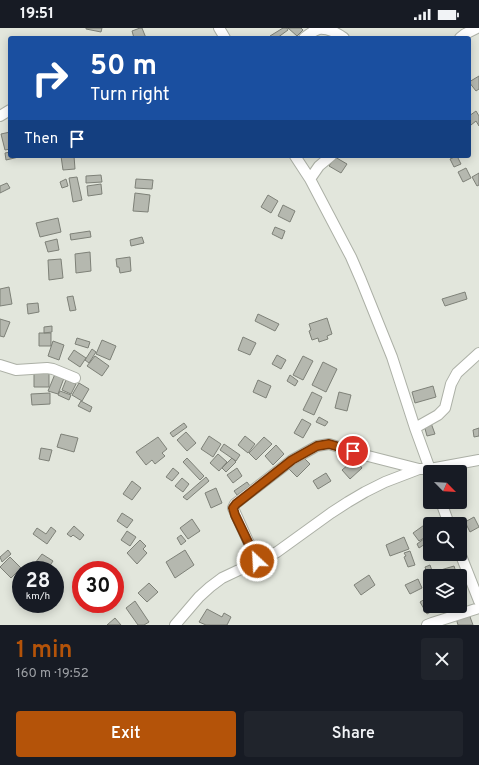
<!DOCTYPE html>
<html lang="en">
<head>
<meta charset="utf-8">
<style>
	body { margin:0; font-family:Overpass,sans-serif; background:#20242c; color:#f1f3f6; height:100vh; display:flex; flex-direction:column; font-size:15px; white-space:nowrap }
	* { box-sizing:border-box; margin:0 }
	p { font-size:13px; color:#9ea1a6 }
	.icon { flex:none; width:22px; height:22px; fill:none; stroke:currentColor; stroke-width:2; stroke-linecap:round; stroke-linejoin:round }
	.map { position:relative; height:597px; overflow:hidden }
	.side { display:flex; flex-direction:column; background:#171b24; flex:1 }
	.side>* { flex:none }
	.hud { position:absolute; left:8px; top:8px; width:463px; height:122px; border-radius:4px; box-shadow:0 2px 10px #0003; background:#1a4fa0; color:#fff; overflow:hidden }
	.needle { width:26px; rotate:114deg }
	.tools { position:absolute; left:423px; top:437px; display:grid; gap:8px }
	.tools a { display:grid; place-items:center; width:44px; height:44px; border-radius:4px; background:#171b24; box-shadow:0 2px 10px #0003; font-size:20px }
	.speed { position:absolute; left:12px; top:533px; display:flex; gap:8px; font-size:20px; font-weight:700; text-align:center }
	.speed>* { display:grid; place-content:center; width:52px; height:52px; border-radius:50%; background:#171b24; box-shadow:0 2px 10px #0003; line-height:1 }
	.speed small { font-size:10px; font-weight:400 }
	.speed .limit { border:6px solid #d22; background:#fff; color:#111 }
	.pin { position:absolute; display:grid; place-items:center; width:34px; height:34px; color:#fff; margin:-17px; border:2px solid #fff; border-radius:50%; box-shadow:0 1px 4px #0007 }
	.me { position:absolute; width:44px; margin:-22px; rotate:335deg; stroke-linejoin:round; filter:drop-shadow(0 0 3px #0008) }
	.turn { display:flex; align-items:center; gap:14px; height:84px; padding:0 16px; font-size:18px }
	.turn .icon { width:52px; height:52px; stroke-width:2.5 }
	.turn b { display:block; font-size:28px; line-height:34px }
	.then { display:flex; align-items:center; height:38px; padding:0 16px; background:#0003; gap:8px; font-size:15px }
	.round { display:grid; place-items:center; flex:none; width:42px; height:42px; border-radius:4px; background:#20242c }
	.overview { display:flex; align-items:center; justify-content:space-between; height:68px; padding:0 16px }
	h1 { font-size:24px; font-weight:600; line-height:30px; color:#b45309 }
	.action { display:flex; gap:8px; margin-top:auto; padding:8px 16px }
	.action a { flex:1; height:46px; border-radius:4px; background:#b45309; color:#fff; font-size:16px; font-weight:600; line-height:46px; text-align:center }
	.action a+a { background:#20242c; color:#f1f3f6 }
	.status { display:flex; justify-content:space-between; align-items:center; height:28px; padding:0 20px; background:#171b24; direction:ltr }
	.status svg { height:11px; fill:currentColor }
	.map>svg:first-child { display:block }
	.building { fill:#b5b8af; stroke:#7e8178 }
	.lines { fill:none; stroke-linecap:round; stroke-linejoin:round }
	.minor-casing { stroke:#acb0a6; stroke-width:12 }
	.minor { stroke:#fff; stroke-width:10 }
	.route-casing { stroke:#753606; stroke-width:10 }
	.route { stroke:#b45309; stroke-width:7 }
</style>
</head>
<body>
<div class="status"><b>19:51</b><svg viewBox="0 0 49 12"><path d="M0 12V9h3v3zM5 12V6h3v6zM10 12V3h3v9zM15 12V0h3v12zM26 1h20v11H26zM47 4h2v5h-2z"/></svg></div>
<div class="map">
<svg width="479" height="597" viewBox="0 0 479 597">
	<rect width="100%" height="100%" fill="#e2e6dc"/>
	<path class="building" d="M86,0H102L101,4L86,1Z
		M140,0H142L146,10H134L132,3Z
		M283,0H287L288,2L277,10H271L270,8Z
		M288,0H301L303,2L297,8Z
		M479,48V61L476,63L469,54Z
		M476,83L479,88V98L476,93L471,97L469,93V88Z
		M10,104V121L5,122L1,106Z
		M10,124V128H23L6,132L5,125Z
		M61,128H74L75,141L63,142Z
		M457,128L461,136L454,139L450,131Z
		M335,129L347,136L341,145L329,138Z
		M466,140L471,150L463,154L458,144Z
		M479,145V157L477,158L472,149Z
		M101,147L102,154L86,155V148Z
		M77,149L82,172L73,174L69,150Z
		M66,151L68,158L62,160L60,154Z
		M136,151L153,152L152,161L135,160Z
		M7,155L10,160L0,165V158Z
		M101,156L102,166L88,168L87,158Z
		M135,165L150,167L148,184L133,183Z
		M268,167L278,173L271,185L261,179Z
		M283,177L295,183L290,194L278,188Z
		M58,190L61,204L40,209L36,195Z
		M275,199L285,203L282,211L272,206Z
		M90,203L91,209L71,212L70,206Z
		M142,209L144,215L131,218L130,212Z
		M57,211L59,222L48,224L45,214Z
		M90,224L91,243L76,245L75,226Z
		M130,229L131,243L120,245L119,239H117L116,231Z
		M61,231L63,250L49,252L48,232Z
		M9,259L12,276L0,278V261Z
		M465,264L467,271L445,278L442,271Z
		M73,268L76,282L70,283L67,269Z
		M38,275L39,284L28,286L27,276Z
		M258,286L279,296L275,303L255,293Z
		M327,290L332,306L327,308L328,311L319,314L318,310L312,312L309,303L311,302L309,296Z
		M0,291L10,294L4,309L0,308Z
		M52,298V304L44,305V299Z
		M39,305H51V318H39Z
		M243,309L256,315L250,327L238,322Z
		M77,310L90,314L88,320L75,316Z
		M102,312L116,318L110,332L96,326Z
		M53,313L64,317L59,332L48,328Z
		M92,321L96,324L89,335L85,332Z
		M74,322L86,330L80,339L68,331Z
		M277,327L286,332L281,341L272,336Z
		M95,328L109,338L102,348L87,338Z
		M303,328L313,333L303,352L293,347Z
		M323,334L337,341L326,364L312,357Z
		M34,344H49V359H34Z
		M55,346L64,350L58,366L48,363Z
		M290,347L298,353L295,358L287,353Z
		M66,352L76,356L71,366L62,362Z
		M258,352L271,358L266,370L253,364Z
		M79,355L89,361L82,373L72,367Z
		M433,358L436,369L415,375L412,364Z
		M60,363L71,367L69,372L58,367Z
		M312,364L322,369L314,387L303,382Z
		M339,364L351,367L347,383L335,380Z
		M50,365V376L32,377L31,366Z
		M81,373L92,379L90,384L78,378Z
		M319,389L328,394L325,398L316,394Z
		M302,391L311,396L303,410L294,405Z
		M184,395L187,399L173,409L170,405Z
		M431,395L435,406L427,408L424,397Z
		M479,400V408L474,409L473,402Z
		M186,404L196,415L187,423L177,412Z
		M61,406L78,410L74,424L57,419Z
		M209,408L221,416L213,429L201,421Z
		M245,408L255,416L248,425L238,417Z
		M158,409L167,421L162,425L165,428L155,436L152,432L146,437L136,424Z
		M264,409L272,416L256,432L249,425Z
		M224,416L240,427L236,433L220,422Z
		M276,417L284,426L273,437L265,428Z
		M41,420L52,422L49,433L39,431Z
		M218,426L227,434L219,443L210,435Z
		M301,427L310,436L297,449L288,440Z
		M187,430L204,448L200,452L183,434Z
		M232,430L236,434L226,444L222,440Z
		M355,431L362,440L350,451L342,442Z
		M173,440L179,445L172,453L166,449Z
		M237,440L242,448L233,455L227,447Z
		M326,445L331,453L318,461L313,453Z
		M206,449L209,453L187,472L183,469Z
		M182,450L189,456L183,464L175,458Z
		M132,453L141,460L132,472L123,466Z
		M247,454L250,458L237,467L234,463Z
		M216,460L222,475L211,480L205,465Z
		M122,485L133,492L127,500L117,493Z
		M474,489L479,499L470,504L465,494Z
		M192,491L200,503L188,511L180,500Z
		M427,495L430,499V506L419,513L413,505Z
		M74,498L84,507L80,512L73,507L71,509L67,506Z
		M51,499L56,503L47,516L33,506L37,500L46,506Z
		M127,503L136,509L130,518L121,512Z
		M181,507L186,513L181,517L177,510Z
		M404,509L409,521L390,528L386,517Z
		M425,510L428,514L419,520L417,516Z
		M140,512L146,518L143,521L147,525L137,536L127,525Z
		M8,522L11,526L2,534L0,529Z
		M185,522L194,537L175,550L166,534Z
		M410,523L415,537L408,539L404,529L406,528L404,525Z
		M42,526L53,533L47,542L35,535Z
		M10,529L21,540L11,550L0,539Z
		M430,537L434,548H430V554L425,539Z
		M454,538L456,544L442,548H435L434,544Z
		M369,547L375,557L361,567L354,557Z
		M418,551L422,560L410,566L405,557Z
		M149,555L158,564L147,574L138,565Z
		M430,568V578H442L427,586L420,574Z
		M135,573L149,594L144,597H138L126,580Z
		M207,581L222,589L224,585L231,589L227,597H206L199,594Z
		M469,586L473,597H458L456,590Z
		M115,590L121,597H107Z"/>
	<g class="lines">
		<defs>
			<path id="minor" d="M219,0L225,10
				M304,10C308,7 314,2 319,1C328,0 337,5 344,10
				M460,10L465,6L477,0
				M0,88L10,82
				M295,128L310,151L351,229L361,252L392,329L415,400L431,444
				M310,151L319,138L331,128
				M0,337L16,342L47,340L53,341L75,350
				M415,400L438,387L445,380L451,356L457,345L479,325
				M441,474L449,496
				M460,525L479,573
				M257,533L233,480L235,476L292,432L317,418L329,416L368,428L419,441
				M175,597L199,569L210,559L222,550L277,524L331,485L348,474L365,464L385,454L419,441H430L479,432
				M427,597L432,595L479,580"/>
		</defs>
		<use href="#minor" class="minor-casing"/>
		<use href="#minor" class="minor"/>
	</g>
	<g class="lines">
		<defs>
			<path id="route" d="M257,533L235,487L233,480L236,476L292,432L317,418L329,416L353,423"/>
		</defs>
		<use href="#route" class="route-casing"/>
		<use href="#route" class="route"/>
	</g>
</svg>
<div class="tools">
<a><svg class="needle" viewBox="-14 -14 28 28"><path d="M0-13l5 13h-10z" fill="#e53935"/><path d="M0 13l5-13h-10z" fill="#9ea1a6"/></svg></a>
<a><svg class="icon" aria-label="search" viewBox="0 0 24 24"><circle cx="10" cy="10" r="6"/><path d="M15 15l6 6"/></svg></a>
<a><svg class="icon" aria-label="layers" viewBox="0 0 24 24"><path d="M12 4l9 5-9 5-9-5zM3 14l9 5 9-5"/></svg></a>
</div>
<div class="speed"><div>28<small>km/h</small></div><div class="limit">30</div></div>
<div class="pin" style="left:353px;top:423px;background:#d93025"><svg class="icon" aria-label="arrive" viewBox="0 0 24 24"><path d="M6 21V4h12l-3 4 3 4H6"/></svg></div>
<svg class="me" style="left:257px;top:533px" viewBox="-20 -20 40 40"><circle r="17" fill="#b45309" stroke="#fff" stroke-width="3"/><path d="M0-11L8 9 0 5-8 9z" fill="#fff"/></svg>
<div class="hud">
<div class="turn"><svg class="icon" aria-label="right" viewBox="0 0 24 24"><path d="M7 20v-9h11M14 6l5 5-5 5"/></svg><div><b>50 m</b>Turn right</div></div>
<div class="then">Then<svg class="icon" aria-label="arrive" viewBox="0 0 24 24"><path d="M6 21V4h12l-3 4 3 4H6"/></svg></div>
</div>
</div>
<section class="side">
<div class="overview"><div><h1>1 min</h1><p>160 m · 19:52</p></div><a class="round"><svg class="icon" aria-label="close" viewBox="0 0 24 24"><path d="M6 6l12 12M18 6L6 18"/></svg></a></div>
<div class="action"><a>Exit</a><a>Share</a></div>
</section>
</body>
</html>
